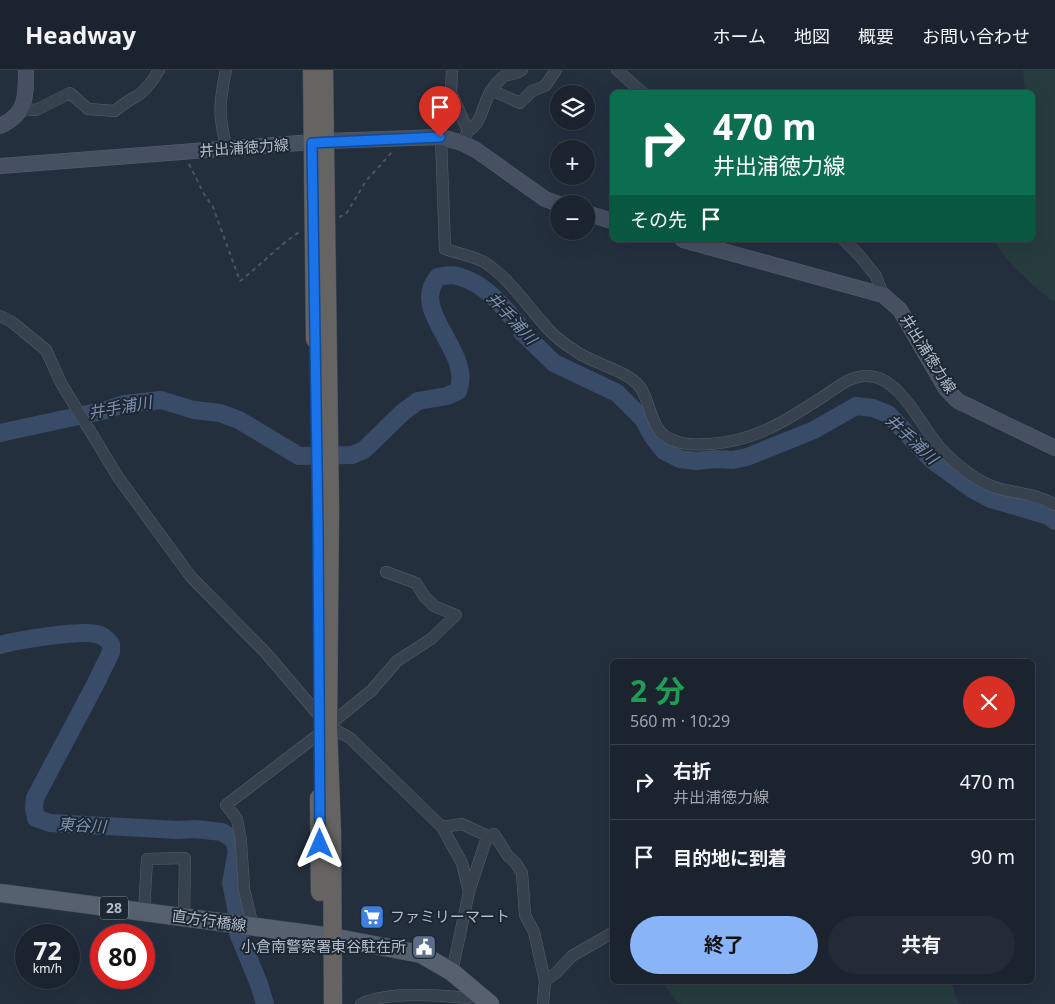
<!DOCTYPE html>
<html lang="ja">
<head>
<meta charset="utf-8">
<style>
	body { margin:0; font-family:"Noto Sans","Noto Sans JP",sans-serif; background:#242b36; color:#f1f3f6; height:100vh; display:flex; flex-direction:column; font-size:19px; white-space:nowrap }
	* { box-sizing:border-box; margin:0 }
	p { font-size:16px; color:#a0a4aa }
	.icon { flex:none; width:28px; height:28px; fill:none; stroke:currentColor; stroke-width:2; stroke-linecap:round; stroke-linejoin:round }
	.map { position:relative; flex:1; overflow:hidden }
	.side { position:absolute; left:610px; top:589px; width:425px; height:325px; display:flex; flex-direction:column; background:#1b232e; border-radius:8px; box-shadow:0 5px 20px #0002,0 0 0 1px #39404a }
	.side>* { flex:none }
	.hud { position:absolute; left:610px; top:20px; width:425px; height:152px; border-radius:8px; box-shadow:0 5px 20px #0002,0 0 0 1px #39404a; background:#0b6e4f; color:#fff; overflow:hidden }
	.fabs { position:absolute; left:550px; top:15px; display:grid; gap:10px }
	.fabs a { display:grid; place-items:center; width:45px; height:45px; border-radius:50%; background:#1b232e; box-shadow:0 5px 20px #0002,0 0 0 1px #39404a; font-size:25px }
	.speed { position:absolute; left:15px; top:854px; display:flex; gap:10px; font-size:25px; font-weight:700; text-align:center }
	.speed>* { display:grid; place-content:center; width:65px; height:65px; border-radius:50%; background:#1b232e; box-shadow:0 5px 20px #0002,0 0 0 1px #39404a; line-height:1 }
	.speed small { font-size:12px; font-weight:400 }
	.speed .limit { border:8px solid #d22; background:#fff; color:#111 }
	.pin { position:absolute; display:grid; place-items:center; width:42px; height:42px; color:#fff; margin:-51px -21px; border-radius:50% 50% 50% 0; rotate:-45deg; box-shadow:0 0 5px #0007 }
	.pin .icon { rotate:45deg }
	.me { position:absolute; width:55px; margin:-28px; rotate:0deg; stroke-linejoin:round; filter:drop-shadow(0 0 4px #0008) }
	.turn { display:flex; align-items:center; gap:18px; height:105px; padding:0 20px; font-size:22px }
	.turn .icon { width:65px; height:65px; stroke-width:2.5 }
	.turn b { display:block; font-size:35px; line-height:42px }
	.then { display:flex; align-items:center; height:48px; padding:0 20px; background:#0003; gap:10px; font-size:19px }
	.round { display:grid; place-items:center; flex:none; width:52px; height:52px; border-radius:26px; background:#242b36 }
	.summary { display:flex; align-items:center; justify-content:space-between; height:85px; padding:0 20px }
	h1 { font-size:30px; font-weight:700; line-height:38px; color:#1e9e55 }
	.primary-button { display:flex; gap:10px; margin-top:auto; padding:10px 20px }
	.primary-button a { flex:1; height:58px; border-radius:30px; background:#8ab4f8; color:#111; font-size:20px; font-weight:700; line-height:58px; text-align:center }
	.primary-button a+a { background:#242b36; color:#f1f3f6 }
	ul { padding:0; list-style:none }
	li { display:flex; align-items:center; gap:15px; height:75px; padding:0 20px; border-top:1px solid #39404a }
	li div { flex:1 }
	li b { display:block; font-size:19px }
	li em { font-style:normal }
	header { display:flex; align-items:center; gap:30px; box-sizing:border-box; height:70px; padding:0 25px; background:#1b232e; border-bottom:1px solid #39404a }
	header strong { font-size:24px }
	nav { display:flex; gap:28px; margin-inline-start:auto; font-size:18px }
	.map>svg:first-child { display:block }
	.green { fill:#263c3f }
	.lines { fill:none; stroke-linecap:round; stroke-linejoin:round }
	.river { stroke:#394c67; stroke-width:18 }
	.minor-casing { stroke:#565f6c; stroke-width:12 }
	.secondary-casing { stroke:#565f6c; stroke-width:16 }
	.primary-casing { stroke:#414a57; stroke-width:19 }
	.trunk-casing { stroke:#434c59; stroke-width:19 }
	.path { stroke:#44595c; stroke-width:2; stroke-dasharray:4 4; stroke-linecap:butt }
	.minor { stroke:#38414e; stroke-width:11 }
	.secondary { stroke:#465061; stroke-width:15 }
	.primary { stroke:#56606e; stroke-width:18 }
	.trunk { stroke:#656462; stroke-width:18 }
	.route-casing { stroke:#114b97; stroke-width:12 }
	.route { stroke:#1a73e8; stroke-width:9 }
	.labels { text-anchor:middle; stroke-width:4; stroke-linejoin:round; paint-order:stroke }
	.shield { fill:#1d2633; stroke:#878f9c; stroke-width:1 }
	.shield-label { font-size:14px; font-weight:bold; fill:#b4bcc9 }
	.street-label { font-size:15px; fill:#b4bcc9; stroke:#1d2633 }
	.poi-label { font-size:15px; fill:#b4bcc9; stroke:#1d2633; text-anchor:start }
	.water-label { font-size:16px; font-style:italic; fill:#7c92b1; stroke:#1d2633 }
</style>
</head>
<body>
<header>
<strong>Headway</strong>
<nav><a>ホーム</a><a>地図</a><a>概要</a><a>お問い合わせ</a></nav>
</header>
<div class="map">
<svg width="1055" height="934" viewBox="0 0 1055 934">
	<rect width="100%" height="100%" fill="#242f3e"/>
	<path class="green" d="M1023,0H1055V231L1051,230C1030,213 1008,194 993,170H1032V22H1025Z
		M662,911H951L956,928L961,934H681L675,930Z"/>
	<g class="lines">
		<path class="river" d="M0,363L106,340L124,334L161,330L194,340L220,343L239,350L299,386L352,385L364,380L403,342L418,331L447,326L458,321C474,282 408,241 438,207C444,206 451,204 457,206C486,213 504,238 522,259V262L554,293L617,323L643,349L653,367L664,381L680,389L696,391L716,389L733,390L747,387L814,360L856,336L873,338L888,344L932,390L972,419L991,429L1049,446L1055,451
			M0,575C17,570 80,560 96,564C103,565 107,569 111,574V582L95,615L35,728L34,738L36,748L50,753L178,760L195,759L222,762L234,770L237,781L231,813L236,837L238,863L259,914L265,934"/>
		<defs>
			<path id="minor" d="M226,0C219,33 218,46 227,79
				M452,0L451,22L468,61L465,67
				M617,0L642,22
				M491,20L520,33L532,21L545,16L556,0
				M22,39L36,40L70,23L88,39L115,41C124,33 125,33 135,27C144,23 154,9 159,0
				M468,61C484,52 482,31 493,18C496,14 500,9 504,6C510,3 516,5 522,0
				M441,67L445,179C457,183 473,186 484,192C511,209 529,239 550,261C557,269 568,276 577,282C594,294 627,300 640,317C651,332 650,360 670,369C683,375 695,375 710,374C756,371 787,350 824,326C838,317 851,305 868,306C902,307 922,360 944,382C958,396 978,412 997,418C1018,424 1035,423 1055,435
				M844,170L859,185L876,206L883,225
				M0,246L12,252L46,280L61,313L118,407L191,507L266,583L328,656L350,668L442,757L462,793L469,822L452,902
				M328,656L372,620L397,591L431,569L456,545L434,536L424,526L416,513L386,502
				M442,757L462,754L490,767
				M469,822L486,770L494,764L508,786L515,792L522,803L525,845L534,862L545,911
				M144,842L147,789L185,788L184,848
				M253,857L244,819L241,771L237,749L226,735L319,664
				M361,934C387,921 439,925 468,928L478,924
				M543,934L545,911L557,902L572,886L612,863"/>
			<path id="secondary" d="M0,56C27,44 26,26 26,0
				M0,96L325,71L441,67L462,73L476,80L545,129L559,134
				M586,143L612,151
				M683,170L883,225L900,240L946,319L958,331L1055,378"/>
			<path id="primary" d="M0,823L332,867L421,884L452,902L490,934"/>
			<path id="trunk" d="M312,0L315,269
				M324,0L330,439L328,656L332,764L333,934
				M319,728L320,822"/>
		</defs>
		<use href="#minor" class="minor-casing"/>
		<use href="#secondary" class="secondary-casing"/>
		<use href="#primary" class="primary-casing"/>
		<use href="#trunk" class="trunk-casing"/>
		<path class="path" d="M189,94L204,124L213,137L240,211C261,195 279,175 301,161
			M339,147L346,144L366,111L394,80"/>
		<use href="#minor" class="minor"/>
		<use href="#secondary" class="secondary"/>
		<use href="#primary" class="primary"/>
		<use href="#trunk" class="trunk"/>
	</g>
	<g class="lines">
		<defs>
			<path id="route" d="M320,774L318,459L312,73L440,67"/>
		</defs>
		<use href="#route" class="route-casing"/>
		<use href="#route" class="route"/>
	</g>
	<defs>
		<symbol id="supermarket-square" viewBox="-11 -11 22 22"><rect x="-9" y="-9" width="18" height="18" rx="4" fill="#3f7fe0" stroke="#1d2633"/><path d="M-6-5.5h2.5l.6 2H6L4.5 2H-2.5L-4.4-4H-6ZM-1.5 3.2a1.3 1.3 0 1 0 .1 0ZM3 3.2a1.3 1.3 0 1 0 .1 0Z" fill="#fff"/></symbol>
		<symbol id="civic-square" viewBox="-11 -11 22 22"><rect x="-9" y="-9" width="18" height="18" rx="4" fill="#5c6f8a" stroke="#1d2633"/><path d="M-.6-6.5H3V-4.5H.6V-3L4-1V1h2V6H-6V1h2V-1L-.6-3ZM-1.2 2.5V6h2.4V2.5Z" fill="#fff"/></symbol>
	</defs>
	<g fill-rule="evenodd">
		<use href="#supermarket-square" x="358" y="833" width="28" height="28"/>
		<use href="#civic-square" x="410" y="863" width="28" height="28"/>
	</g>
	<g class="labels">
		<rect class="shield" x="100" y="826.5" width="28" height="23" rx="4"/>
		<g class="shield-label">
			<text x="114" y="843">28</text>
		</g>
		<g class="street-label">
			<text transform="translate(244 78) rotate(-4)" y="5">井出浦徳力線</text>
			<text transform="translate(928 284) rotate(58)" y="5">井出浦徳力線</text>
			<text transform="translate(209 851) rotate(8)" y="5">直方行橋線</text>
		</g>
		<g class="poi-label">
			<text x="390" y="852">ファミリーマート</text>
			<text x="406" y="882" text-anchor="end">小倉南警察署東谷駐在所</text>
		</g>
		<g class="water-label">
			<text transform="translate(512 248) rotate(47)" y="6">井手浦川</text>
			<text transform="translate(120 337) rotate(-10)" y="6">井手浦川</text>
			<text transform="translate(912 369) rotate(43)" y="6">井手浦川</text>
			<text transform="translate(82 755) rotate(3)" y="6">東谷川</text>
		</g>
	</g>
</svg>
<div class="fabs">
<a><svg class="icon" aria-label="layers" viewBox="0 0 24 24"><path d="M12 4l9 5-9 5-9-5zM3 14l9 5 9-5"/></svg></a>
<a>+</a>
<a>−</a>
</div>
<div class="speed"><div>72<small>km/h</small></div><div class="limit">80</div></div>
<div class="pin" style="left:440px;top:67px;background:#d93025"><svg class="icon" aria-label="arrive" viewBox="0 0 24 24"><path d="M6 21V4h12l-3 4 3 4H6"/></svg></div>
<svg class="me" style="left:320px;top:774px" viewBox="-20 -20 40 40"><path d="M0-17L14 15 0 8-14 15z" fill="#1a73e8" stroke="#fff" stroke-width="4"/></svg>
<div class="hud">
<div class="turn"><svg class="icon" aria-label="right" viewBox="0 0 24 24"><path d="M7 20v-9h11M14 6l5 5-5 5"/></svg><div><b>470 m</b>井出浦徳力線</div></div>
<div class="then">その先<svg class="icon" aria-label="arrive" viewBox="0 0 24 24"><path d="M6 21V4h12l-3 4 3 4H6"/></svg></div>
</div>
<section class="side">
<div class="summary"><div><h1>2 分</h1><p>560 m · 10:29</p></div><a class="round" style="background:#d93025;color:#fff"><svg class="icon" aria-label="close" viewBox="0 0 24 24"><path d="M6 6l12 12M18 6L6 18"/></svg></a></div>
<ul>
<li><svg class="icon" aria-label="right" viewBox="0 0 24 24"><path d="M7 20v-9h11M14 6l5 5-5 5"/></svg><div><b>右折</b><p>井出浦徳力線</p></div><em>470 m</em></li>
<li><svg class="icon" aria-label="arrive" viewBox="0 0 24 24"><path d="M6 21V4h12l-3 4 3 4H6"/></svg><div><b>目的地に到着</b></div><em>90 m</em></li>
</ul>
<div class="primary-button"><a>終了</a><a>共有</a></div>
</section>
</div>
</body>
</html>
